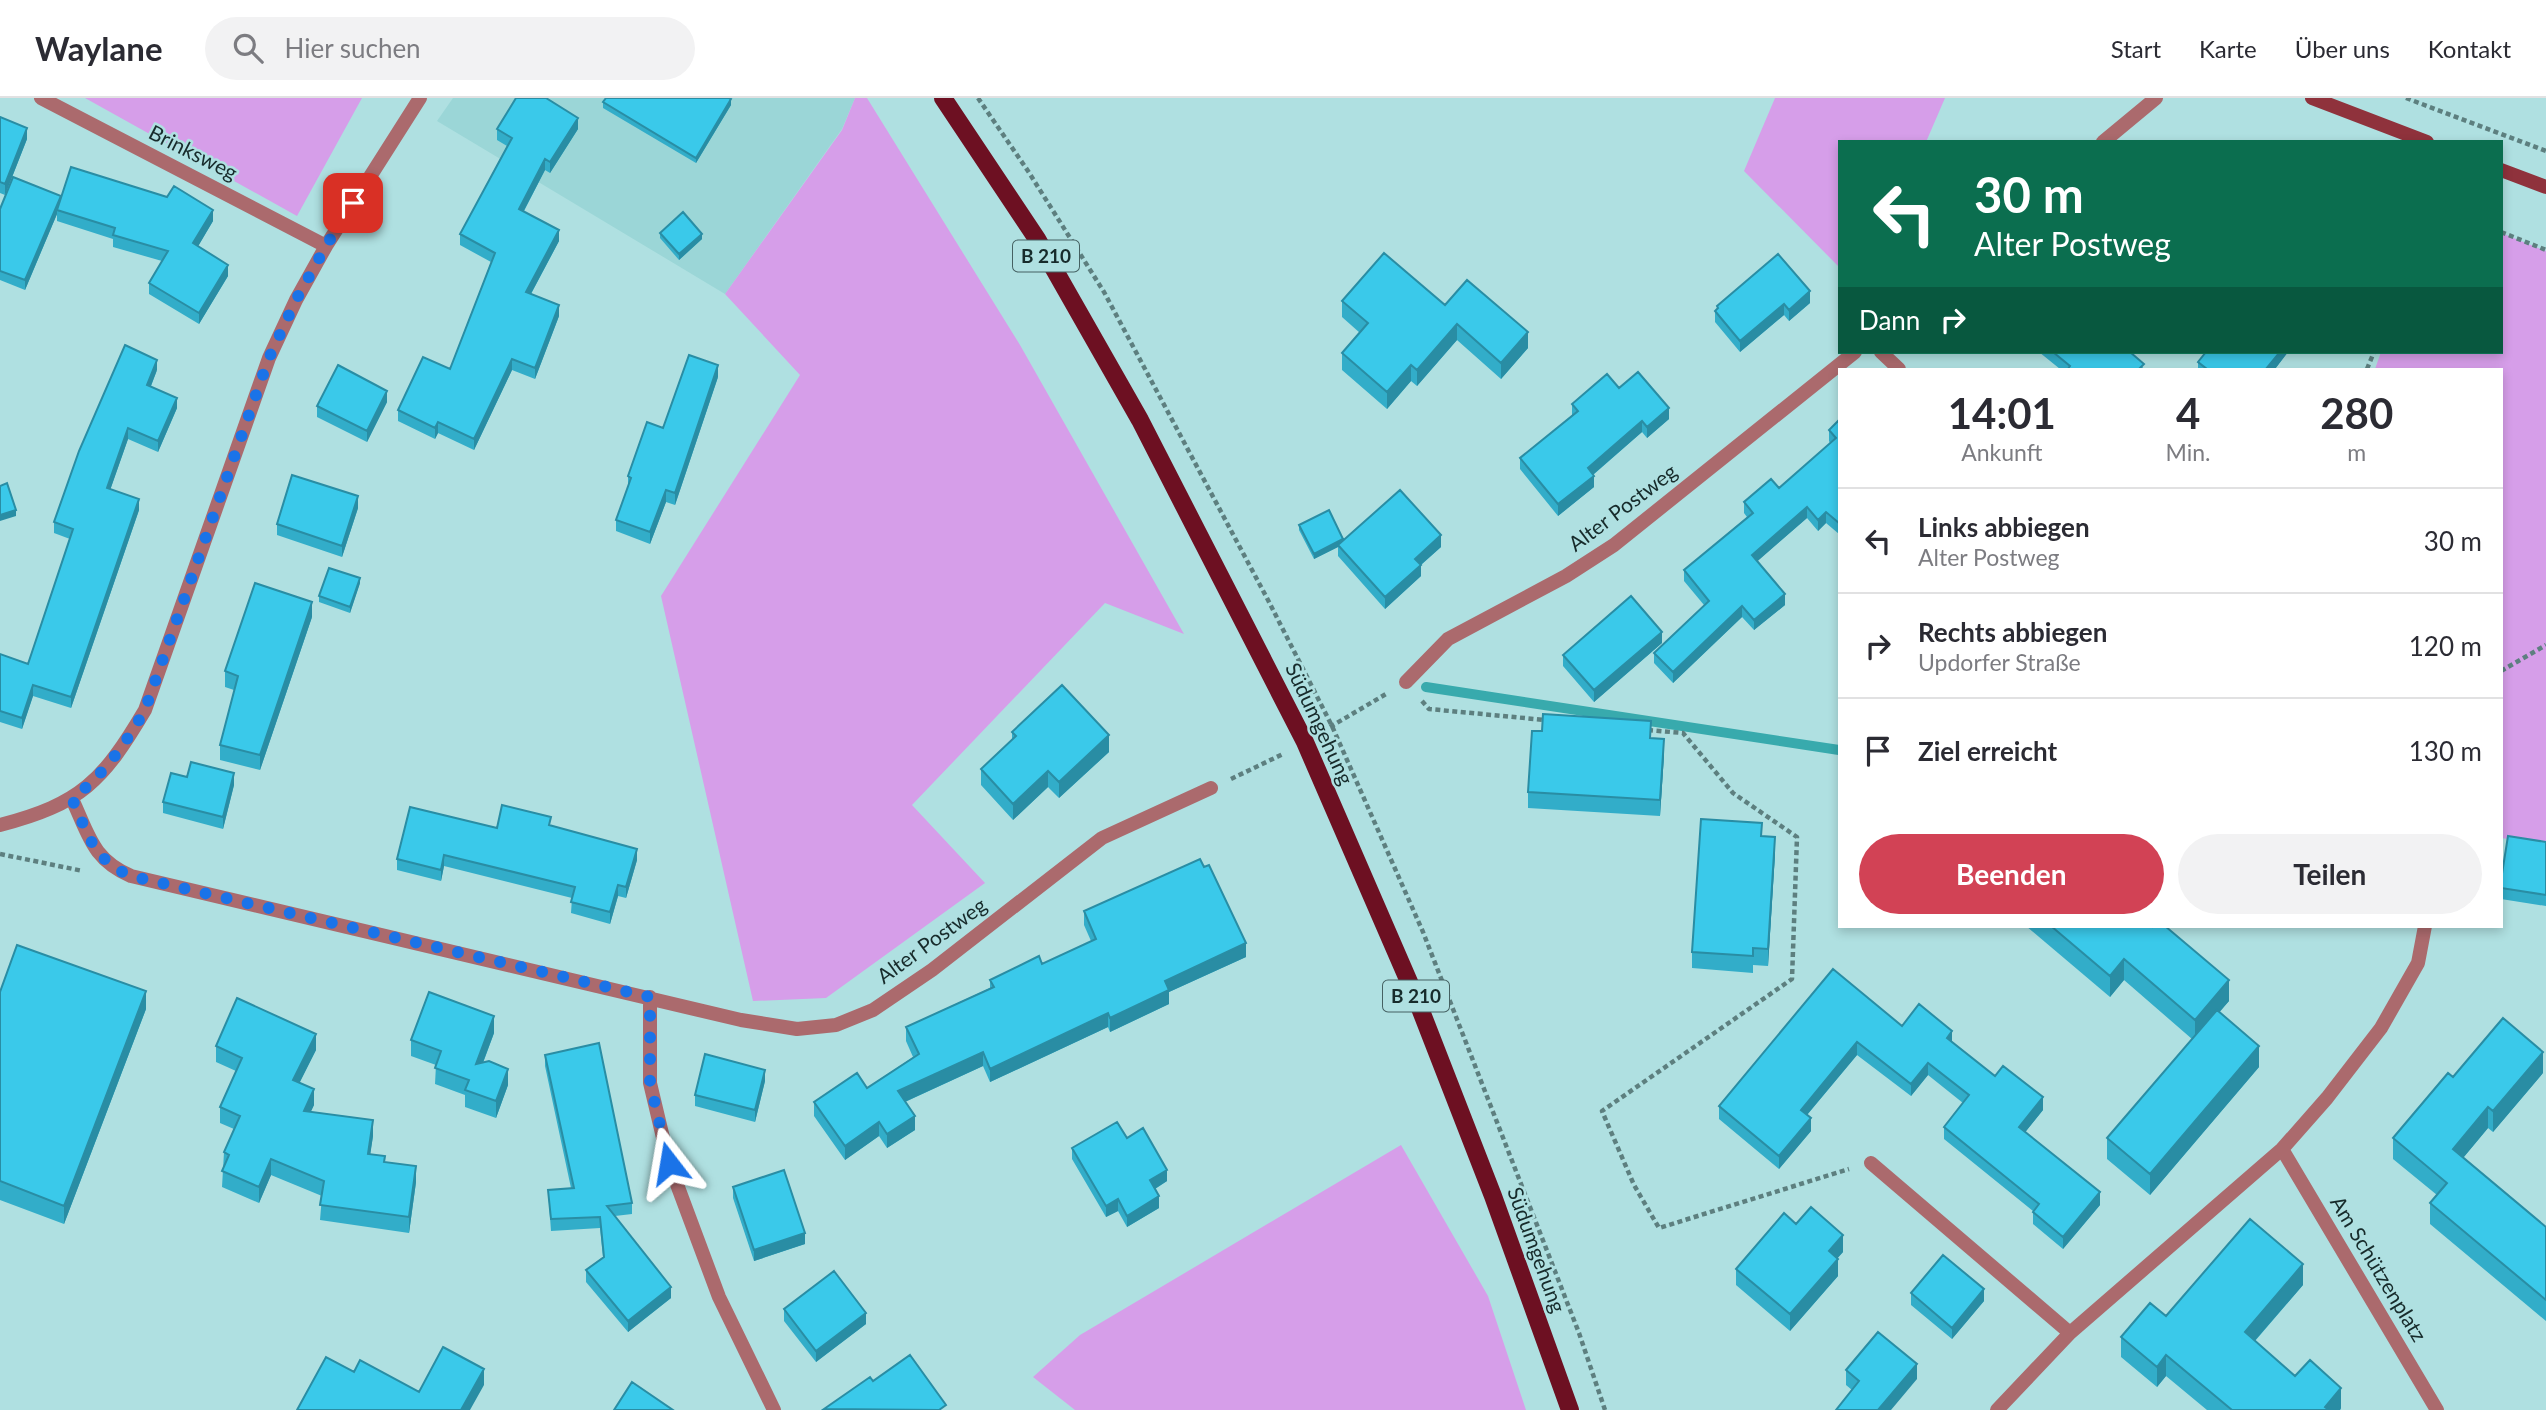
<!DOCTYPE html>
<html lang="de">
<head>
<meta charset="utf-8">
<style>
	body { margin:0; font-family:Lato,sans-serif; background:#f2f2f3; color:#2b2b33; height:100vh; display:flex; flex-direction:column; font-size:26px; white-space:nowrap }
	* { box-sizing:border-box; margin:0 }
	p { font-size:23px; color:#7c7c81 }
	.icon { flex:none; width:38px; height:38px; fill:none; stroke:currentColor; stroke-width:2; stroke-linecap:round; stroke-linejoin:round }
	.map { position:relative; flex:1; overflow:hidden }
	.panel { position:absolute; left:1838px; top:270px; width:665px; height:560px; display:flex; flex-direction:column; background:#fff; border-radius:0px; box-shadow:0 4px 10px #0003 }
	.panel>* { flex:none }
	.guide { position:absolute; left:1838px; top:42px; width:665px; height:214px; border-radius:0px; box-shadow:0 4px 10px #0003; background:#0b6e4f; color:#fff; overflow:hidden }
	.pin { position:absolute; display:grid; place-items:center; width:60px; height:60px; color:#fff; margin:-30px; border-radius:14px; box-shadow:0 4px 10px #0006 }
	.me { position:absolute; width:77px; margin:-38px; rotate:346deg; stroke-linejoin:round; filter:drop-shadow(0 0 5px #0008) }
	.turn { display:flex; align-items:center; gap:24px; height:147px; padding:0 21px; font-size:32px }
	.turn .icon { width:91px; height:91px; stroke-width:2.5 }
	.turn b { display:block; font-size:49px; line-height:60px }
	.then { display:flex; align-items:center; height:66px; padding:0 21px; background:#0003; gap:14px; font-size:26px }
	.eta { display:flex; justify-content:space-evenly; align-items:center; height:119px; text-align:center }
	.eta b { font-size:42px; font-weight:700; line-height:49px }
	.cta { display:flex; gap:14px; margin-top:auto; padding:14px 21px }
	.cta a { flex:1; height:80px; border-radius:42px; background:#d24255; color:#fff; font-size:28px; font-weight:700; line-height:80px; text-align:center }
	.cta a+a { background:#f2f2f3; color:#2b2b33 }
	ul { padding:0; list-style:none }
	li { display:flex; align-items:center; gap:21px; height:105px; padding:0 21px; border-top:2px solid #e1e1e2 }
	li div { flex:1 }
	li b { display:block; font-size:26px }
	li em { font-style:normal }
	header { display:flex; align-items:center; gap:42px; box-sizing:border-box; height:98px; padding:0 35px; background:#fff; border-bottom:2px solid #e1e1e2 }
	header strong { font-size:33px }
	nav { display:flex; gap:38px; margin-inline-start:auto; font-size:24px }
	.search { width:490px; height:63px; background:#f2f2f3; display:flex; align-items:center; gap:18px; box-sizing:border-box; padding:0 24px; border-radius:38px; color:#7c7c81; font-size:26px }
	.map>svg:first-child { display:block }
	.built { fill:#9bd6d7 }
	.green { fill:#d69ee9 }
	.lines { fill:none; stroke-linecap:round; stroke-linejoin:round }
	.stream { stroke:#38aaad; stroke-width:10 }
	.path { stroke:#5d7f7f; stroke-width:4.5; stroke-dasharray:5 3.5; stroke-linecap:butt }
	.street { stroke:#ab6a6d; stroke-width:14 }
	.secondary { stroke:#8f323c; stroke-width:14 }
	.primary { stroke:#6d1022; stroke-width:18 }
	.wall { fill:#32adc9 }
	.shaded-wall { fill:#298da4 }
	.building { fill:#3ac9ea; stroke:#298da4; stroke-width:2 }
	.route { stroke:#1a73e8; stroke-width:12; stroke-dasharray:0 21.6 }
	.labels { text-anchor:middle; stroke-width:5; stroke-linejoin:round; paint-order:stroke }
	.shield { fill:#afe0e1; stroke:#456162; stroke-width:2 }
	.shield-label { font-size:19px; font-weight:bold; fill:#172b2b }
	.street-label { font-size:21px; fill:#172b2b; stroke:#afe0e1 }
</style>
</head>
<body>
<header>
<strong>Waylane</strong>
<div class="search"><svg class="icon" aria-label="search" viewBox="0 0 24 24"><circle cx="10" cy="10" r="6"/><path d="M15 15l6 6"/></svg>Hier suchen</div>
<nav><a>Start</a><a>Karte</a><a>Über uns</a><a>Kontakt</a></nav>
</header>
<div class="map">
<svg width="2546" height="1312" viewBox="0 0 2546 1312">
	<rect width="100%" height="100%" fill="#afe0e1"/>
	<path class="built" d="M453,0H855L842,31L725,196L437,23Z"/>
	<path class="green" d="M85,0H362L297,118Z
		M855,0H867L1020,247L1184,536L1105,505L912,707L985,785L826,900L753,903L661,498L800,277L725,196L842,32Z
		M1775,0H1945L1926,44H1839V169L1744,73Z
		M2501,135L2546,153V746L2501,740V271H2375L2381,254H2501Z
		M1401,1047L1488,1198L1526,1312H1075L1033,1279L1080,1237Z"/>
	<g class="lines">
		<path class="stream" d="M1426,589L1839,652"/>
		<path class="path" d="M978,0L1028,73L1104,194L1268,502L1332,628L1423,834L1579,1235L1605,1312
			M2406,0L2546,53
			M2501,134L2546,152
			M2367,271L2374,254
			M2501,573L2546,547
			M1422,603L1429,611L1545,622
			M1330,629L1386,596
			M1648,632L1683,635L1733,695L1797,739L1792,881L1602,1013L1634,1087L1659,1130L1849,1071
			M1231,681L1283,656
			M0,756L83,773"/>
		<path class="street" d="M41,0L326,148
			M2103,44L2156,0
			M1881,254L1899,271
			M1406,584L1448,541L1566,478L1614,447L1855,254
			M72,701C89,737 92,761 131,778L741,922L797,931L836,927L873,912L932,872L1102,740L1211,690
			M0,727C81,706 103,683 145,612L269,260L296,202L326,148L420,0
			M650,899V985L669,1065L719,1199L774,1312
			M2282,1051L2437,1312
			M1871,1065L2070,1235
			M1997,1312L2070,1235L2282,1051L2327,1000L2381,930L2418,865L2425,828"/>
		<path class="secondary" d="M2312,0L2427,44
			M2501,72L2546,89"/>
		<path class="primary" d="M943,0L1037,141L1140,322L1305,644L1416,900L1493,1098L1570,1312"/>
	</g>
	<path class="wall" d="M603,4L731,7L696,65L603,10Z
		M0,19L27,41L5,97L0,95Z
		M497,31H578L550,75L545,72L524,113L559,143L531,196L559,218L535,281L512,272L474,352L438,335L435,341L398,323V312L450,271L491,164L460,147V136L507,48L497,42Z
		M61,98L213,123L198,148L228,178L199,226L149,196V185L162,163L113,149V141L57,123V116L25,192L0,182V111Z
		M660,135L702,141L679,162L660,140Z
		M1342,203L1445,207L1528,250L1501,281L1457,242L1417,288L1411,283L1387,311L1342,272V255L1360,235L1342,219Z
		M1810,205L1789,223L1784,217L1740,254L1715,224V213L1717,212V208Z
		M2039,254H2130L2144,271H2060Z
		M2288,254L2275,271H2198V264Z
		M157,272L151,288L177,310L158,354L128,341L110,392L139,412L71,610L33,598L22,631L0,624V556L28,566L70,441L54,435V424Z
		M718,279L675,407L666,404L650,446L616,433V422L628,389V378L663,330Z
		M1619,290L1669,321L1647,340L1642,334L1593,377L1594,389L1558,418L1520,371V360L1572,318V306Z
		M387,304L367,344L317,319V308Z
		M1839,322V436L1826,425L1818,433L1807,420L1757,463L1785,507L1754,532L1742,519L1673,585L1654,565V555L1704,507L1684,483V472L1747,419L1744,415V404L1779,390L1830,345L1829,343V332Z
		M358,410L342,459L277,437V426Z
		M1299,427L1343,442L1441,449L1421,467V478L1385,511L1338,458V449L1314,461L1299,432Z
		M360,485L350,515L319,504V498Z
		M312,519L260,672L220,662V647L234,592L225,589V573Z
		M1662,545L1594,604L1563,568V557Z
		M1012,634L1109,654L1059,700L1048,689L1013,722L981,687V671L1012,642Z
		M1651,640L1664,657L1660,718L1528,710V694Z
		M187,679L234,687L223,731L163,715V704Z
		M551,727L637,762L626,800L618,798L610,826L571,815L572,800L444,768L441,783L397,772V761L497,730Z
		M1762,738L1775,756L1768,868L1753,867V875L1692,870V854Z
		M2546,744V808L2501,801V782Z
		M1084,813L1246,859L1169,894V906L1110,934L1108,929L990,984L983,968L905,1004L915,1032L887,1050L879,1038L845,1062L814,1018V1004L867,990L913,959L906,943V929L990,890V882L1042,866L1091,843L1084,827Z
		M2026,828H2150L2229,903L2219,914L2259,969L2150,1097L2107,1061V1040L2192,941L2124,882L2110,899Z
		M1833,871L1902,928L1952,945L1995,978L2043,1012L2025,1034L2100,1107L2063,1151L2033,1126V1113L1944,1041V1029L1963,1005L1928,977L1911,998L1857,957L1807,1017L1811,1033L1779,1071L1719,1021V1008Z
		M0,894L146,911L64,1126L0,1102Z
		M494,935L483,965L508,987L496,1020L465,1009V997L435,986L436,967L411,958V942Z
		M216,948L316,952L299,985L314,1007L310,1014L373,1038L370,1056L385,1064L416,1084L409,1135L320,1122L322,1098L271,1077L259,1105L222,1089L224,1054L234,1031L220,1025V1009L236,973L216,964Z
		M545,957L632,1105V1116L615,1118L671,1200L628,1234L586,1184V1172L603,1159L600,1130L551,1133L548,1092L571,1090L545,968Z
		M2543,975L2493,1034L2488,1030L2463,1060L2546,1129V1223L2430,1126V1105L2437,1097L2393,1061V1040Z
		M765,983L755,1024L695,1008V997Z
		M1127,1040L1167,1083L1155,1091L1159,1110L1127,1129L1118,1113L1106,1119L1072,1061V1050Z
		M733,1089L805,1146L754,1163L733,1100Z
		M1796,1126L1843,1154L1837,1160L1838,1178L1790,1233L1736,1187V1171Z
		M2303,1187L2255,1243L2295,1278L2341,1310L2340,1312H2207L2166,1278L2157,1289L2121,1259V1239L2166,1218Z
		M1911,1195L1984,1203L1952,1241L1911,1207Z
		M784,1211L866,1226L816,1264L784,1223Z
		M1846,1272L1917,1281L1852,1292L1846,1287Z"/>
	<path class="shaded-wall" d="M731,1V7L696,65V60Z
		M578,20V31L550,75V64Z
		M27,30V41L5,97V86Z
		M545,61V72L519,122V111Z
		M61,98V107L57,112V116L25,192V182Z
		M213,112V123L193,157V145Z
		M559,132V143L526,205V194Z
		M702,136V141L679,162V156Z
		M228,167V178L199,226V215Z
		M1810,193V205L1789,223V212Z
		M1784,206V217L1740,254V243Z
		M559,207V218L535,281V270Z
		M1457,226V242L1417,288V272Z
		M1528,234V250L1501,281V265Z
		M2280,254H2288L2275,271H2266Z
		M512,261V272L474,352V341Z
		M157,262V272L147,298V287Z
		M718,267V279L675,407V395Z
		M1411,267V283L1387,311V294Z
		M387,293V304L367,344V333Z
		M177,300V310L158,354V343Z
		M1669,310V321L1647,340V329Z
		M1642,323V334L1588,381V370Z
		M438,324V335L435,341V330Z
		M128,330V341L107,401V390Z
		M1594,378V389L1558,418V406Z
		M666,392V404L650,446V434Z
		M358,398V410L342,459V448Z
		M139,401V412L71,610V599Z
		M1807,409V420L1752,468V457Z
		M16,412V418L0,423V417Z
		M1826,414V425L1818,433V422Z
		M1441,437V449L1415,472V461Z
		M1343,441V446L1338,447V449L1314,461V456Z
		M1421,467V478L1385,511V499Z
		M360,480V485L350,515V509Z
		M1785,496V507L1754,532V522Z
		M312,504V519L260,672V657Z
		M1742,508V519L1673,585V574Z
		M1662,534V545L1594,604V592Z
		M33,587V598L22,631V620Z
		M1109,637V654L1059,700V684Z
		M1664,641V657L1660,718V702Z
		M1048,673V689L1013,722V706Z
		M234,675V687L223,731V719Z
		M1775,739V756L1768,868V851Z
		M637,751V762L626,800V789Z
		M444,757V768L441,783V772Z
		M618,787V798L610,826V814Z
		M1246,845V859L1169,894V906L1110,934V920L1165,883Z
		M2124,861V882L2110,899V878Z
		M2229,882V903L2195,943V922Z
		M146,893V911L64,1126V1108Z
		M1108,915V929L990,984V971Z
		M494,918V935L476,983V966Z
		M1952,933V946L1947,940Z
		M316,936V952L293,998V982Z
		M1857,944V957L1801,1024V1012Z
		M2259,948V969L2150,1097V1076Z
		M983,954V968L898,1007V993Z
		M2543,954V975L2493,1034V1013Z
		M1928,965V977L1911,998V986Z
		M508,971V987L496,1020V1003Z
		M765,972V983L755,1024V1012Z
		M314,991V1007L304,1029V1013Z
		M2043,999V1012L2019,1042V1029Z
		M2488,1009V1030L2453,1072V1051Z
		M915,1018V1032L887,1050V1036Z
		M1811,1020V1033L1779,1071V1058Z
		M373,1022V1038L368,1072V1056Z
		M879,1024V1038L845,1062V1048Z
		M271,1061V1077L259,1105V1089Z
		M416,1068V1084L409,1135V1119Z
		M1167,1072V1083L1150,1094V1082Z
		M2100,1094V1107L2063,1151V1139Z
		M1159,1098V1110L1127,1129V1118Z
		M1118,1101V1113L1106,1119V1108Z
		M805,1135V1146L754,1163V1152Z
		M1843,1137V1154L1829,1170V1153Z
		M1838,1161V1178L1790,1233V1216Z
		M2303,1166V1187L2245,1254V1234Z
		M671,1189V1200L628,1234V1223Z
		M1984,1191V1203L1952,1241V1230Z
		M866,1215V1226L816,1264V1253Z
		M2166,1257V1278L2157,1289V1269Z
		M1917,1266V1281L1891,1312H1878Z
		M484,1271V1287L470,1312H461Z
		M2341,1290V1310L2340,1312H2325V1309Z"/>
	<path class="building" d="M516,0H546L578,20L550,64L545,61L519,111L559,132L526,194L559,207L535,270L512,261L474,341L438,324L435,330L398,312L423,259L450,271L495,155L460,136L512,40L497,31Z
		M606,0H729L731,1L696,60L603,4Z
		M0,19L27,30L5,86L0,84Z
		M71,69L167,99L174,88L213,112L193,145L228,167L199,215L149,185L168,153L113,137L115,130L57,112Z
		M13,79L61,98L25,182L0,173V111Z
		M683,114L702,136L679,156L660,135Z
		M1384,155L1445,207L1467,182L1528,234L1501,265L1457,226L1417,272L1411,267L1387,294L1342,255L1368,225L1342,203Z
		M1778,156L1810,193L1789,212L1784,206L1740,243L1715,213L1718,210L1717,208Z
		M125,247L157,262L147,287L177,300L158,343L128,330L107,390L139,401L71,599L33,587L22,620L0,613V556L28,566L73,431L54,424L79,353Z
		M2053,254H2130L2144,266L2139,271H2068L2070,268Z
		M2206,254H2280L2266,271H2207L2198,264Z
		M689,257L718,267L675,395L666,392L650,434L616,422L631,380L628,378L647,324L663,330Z
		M338,267L387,293L367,333L317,308Z
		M1638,274L1669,310L1647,329L1642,323L1588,370L1594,378L1558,406L1520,360L1578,313L1572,306L1607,276L1619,290Z
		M1839,322V425L1826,414L1818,422L1807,409L1752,457L1785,496L1754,522L1742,508L1673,574L1654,555L1709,503L1684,472L1753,415L1744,404L1771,381L1779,390L1836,340L1829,332Z
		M292,377L358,398L342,448L277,426Z
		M7,385L16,412L0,417V388Z
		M1400,392L1441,437L1415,461L1421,467L1385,499L1338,447Z
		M1329,412L1343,441L1314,456L1299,427Z
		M329,470L360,480L350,509L319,498Z
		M255,485L312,504L260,657L220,647L238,578L225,573Z
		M1631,498L1662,534L1594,592L1563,557Z
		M1062,587L1109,637L1059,684L1048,673L1013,706L981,671L1016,638L1012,634Z
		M1543,616L1651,623L1650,640L1664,641L1660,702L1528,694L1532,633H1542Z
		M191,664L234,675L223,719L163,704L171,675L187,679Z
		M502,707L551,719L549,727L637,751L626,789L618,787L610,814L571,804L575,789L444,757L441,772L397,761L410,709L497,730Z
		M1701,721L1762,725L1761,738L1775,739L1768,851L1753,850V858L1692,854Z
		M2508,738L2546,744V797L2501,790V782Z
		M1200,761L1204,769L1209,767L1246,845L1165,883L1169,892L1110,920L1108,915L990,971L983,954L898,993L915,1018L887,1036L879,1024L845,1048L814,1004L857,975L867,990L919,956L906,929L994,889L990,882L1039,858L1042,866L1096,841L1084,813Z
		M2051,828H2150L2152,829L2153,828H2165L2229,882L2195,922L2124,861L2110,878Z
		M17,847L146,893L64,1108L0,1083V894Z
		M1833,871L1902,928L1919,906L1952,933L1947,940L1995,978L2003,968L2043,999L2019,1029L2100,1094L2063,1139L2033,1114L2039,1106L1944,1029L1969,997L1928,965L1911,986L1857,944L1801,1012L1811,1020L1779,1058L1719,1008Z
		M429,894L494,918L476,966L489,963L508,971L496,1003L465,992L469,982L435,970L441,953L411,942Z
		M237,900L316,936L293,982L314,991L304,1013L373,1022L368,1056L385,1058L384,1064L416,1068L409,1119L320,1107L324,1083L271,1061L259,1089L222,1073L229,1057L224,1054L240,1018L220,1009L242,960L216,948Z
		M2217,912L2259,948L2150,1076L2107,1040Z
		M2503,920L2543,954L2493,1013L2488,1009L2453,1051L2546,1129V1202L2430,1105L2447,1085L2393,1040L2448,975L2453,979Z
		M599,945L632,1105L607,1108L671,1189L628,1223L586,1172L604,1159L600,1119L551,1121L548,1092L574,1090L545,957Z
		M705,956L765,972L755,1012L695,997Z
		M1117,1024L1127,1040L1143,1030L1167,1072L1150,1082L1159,1098L1127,1118L1118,1101L1106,1108L1072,1050Z
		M784,1072L805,1135L754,1152L733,1089Z
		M1811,1109L1843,1137L1829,1153L1838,1161L1790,1216L1736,1171L1784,1115L1796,1126Z
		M2250,1121L2303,1166L2245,1234L2295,1278L2310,1262L2341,1290L2325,1309L2329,1312H2232L2166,1257L2157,1269L2121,1239L2150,1205L2166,1218Z
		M1943,1157L1984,1191L1952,1230L1911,1195Z
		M834,1173L866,1215L816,1253L784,1211Z
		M1878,1234L1917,1266L1878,1312H1836L1859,1283L1846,1272Z
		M443,1249L484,1271L461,1312H297L326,1259L354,1274L360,1262L419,1294Z
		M910,1257L946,1307L939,1312L824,1311L870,1279L873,1283Z
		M632,1284L673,1312H614Z"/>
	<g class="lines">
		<path class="route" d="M353,105L326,148L296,202L269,260L145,612C124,648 105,675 72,701C89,737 92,761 131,778L650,899V985L669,1065"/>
	</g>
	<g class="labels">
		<g class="shield">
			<rect x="1013" y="142.5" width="66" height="31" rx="5"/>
			<rect x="1383" y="882.5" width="66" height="31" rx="5"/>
		</g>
		<g class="shield-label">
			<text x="1046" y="165">B 210</text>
			<text x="1416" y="905">B 210</text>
		</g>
		<g class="street-label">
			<text transform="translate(193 55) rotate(27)" y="7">Brinksweg</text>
			<text transform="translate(1623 410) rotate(-37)" y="7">Alter Postweg</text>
			<text transform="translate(1319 626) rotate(65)" y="7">Südumgehung</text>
			<text transform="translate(932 843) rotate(-36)" y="7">Alter Postweg</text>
			<text transform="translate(1536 1152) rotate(70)" y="7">Südumgehung</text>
			<text transform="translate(2378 1171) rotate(59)" y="7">Am Schützenplatz</text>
		</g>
	</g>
</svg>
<div class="pin" style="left:353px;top:105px;background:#d93025"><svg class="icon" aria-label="arrive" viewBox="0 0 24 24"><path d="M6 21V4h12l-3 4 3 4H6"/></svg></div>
<svg class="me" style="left:669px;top:1065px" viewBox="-20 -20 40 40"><path d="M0-17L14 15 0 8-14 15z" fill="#1a73e8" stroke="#fff" stroke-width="4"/></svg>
<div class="guide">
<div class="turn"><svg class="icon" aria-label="left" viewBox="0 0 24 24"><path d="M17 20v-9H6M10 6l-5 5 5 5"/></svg><div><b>30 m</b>Alter Postweg</div></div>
<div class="then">Dann<svg class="icon" aria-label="right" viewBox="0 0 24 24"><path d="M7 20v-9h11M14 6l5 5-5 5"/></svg></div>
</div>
<section class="panel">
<div class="eta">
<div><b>14:01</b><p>Ankunft</p></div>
<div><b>4</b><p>Min.</p></div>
<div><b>280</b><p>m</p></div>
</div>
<ul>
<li><svg class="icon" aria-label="left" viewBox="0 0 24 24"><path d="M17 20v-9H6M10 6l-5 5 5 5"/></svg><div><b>Links abbiegen</b><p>Alter Postweg</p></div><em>30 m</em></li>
<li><svg class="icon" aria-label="right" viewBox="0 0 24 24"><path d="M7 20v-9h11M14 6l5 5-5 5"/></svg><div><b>Rechts abbiegen</b><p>Updorfer Straße</p></div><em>120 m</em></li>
<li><svg class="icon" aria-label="arrive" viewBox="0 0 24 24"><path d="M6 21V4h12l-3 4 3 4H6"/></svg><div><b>Ziel erreicht</b></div><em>130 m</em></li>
</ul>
<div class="cta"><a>Beenden</a><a>Teilen</a></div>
</section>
</div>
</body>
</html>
